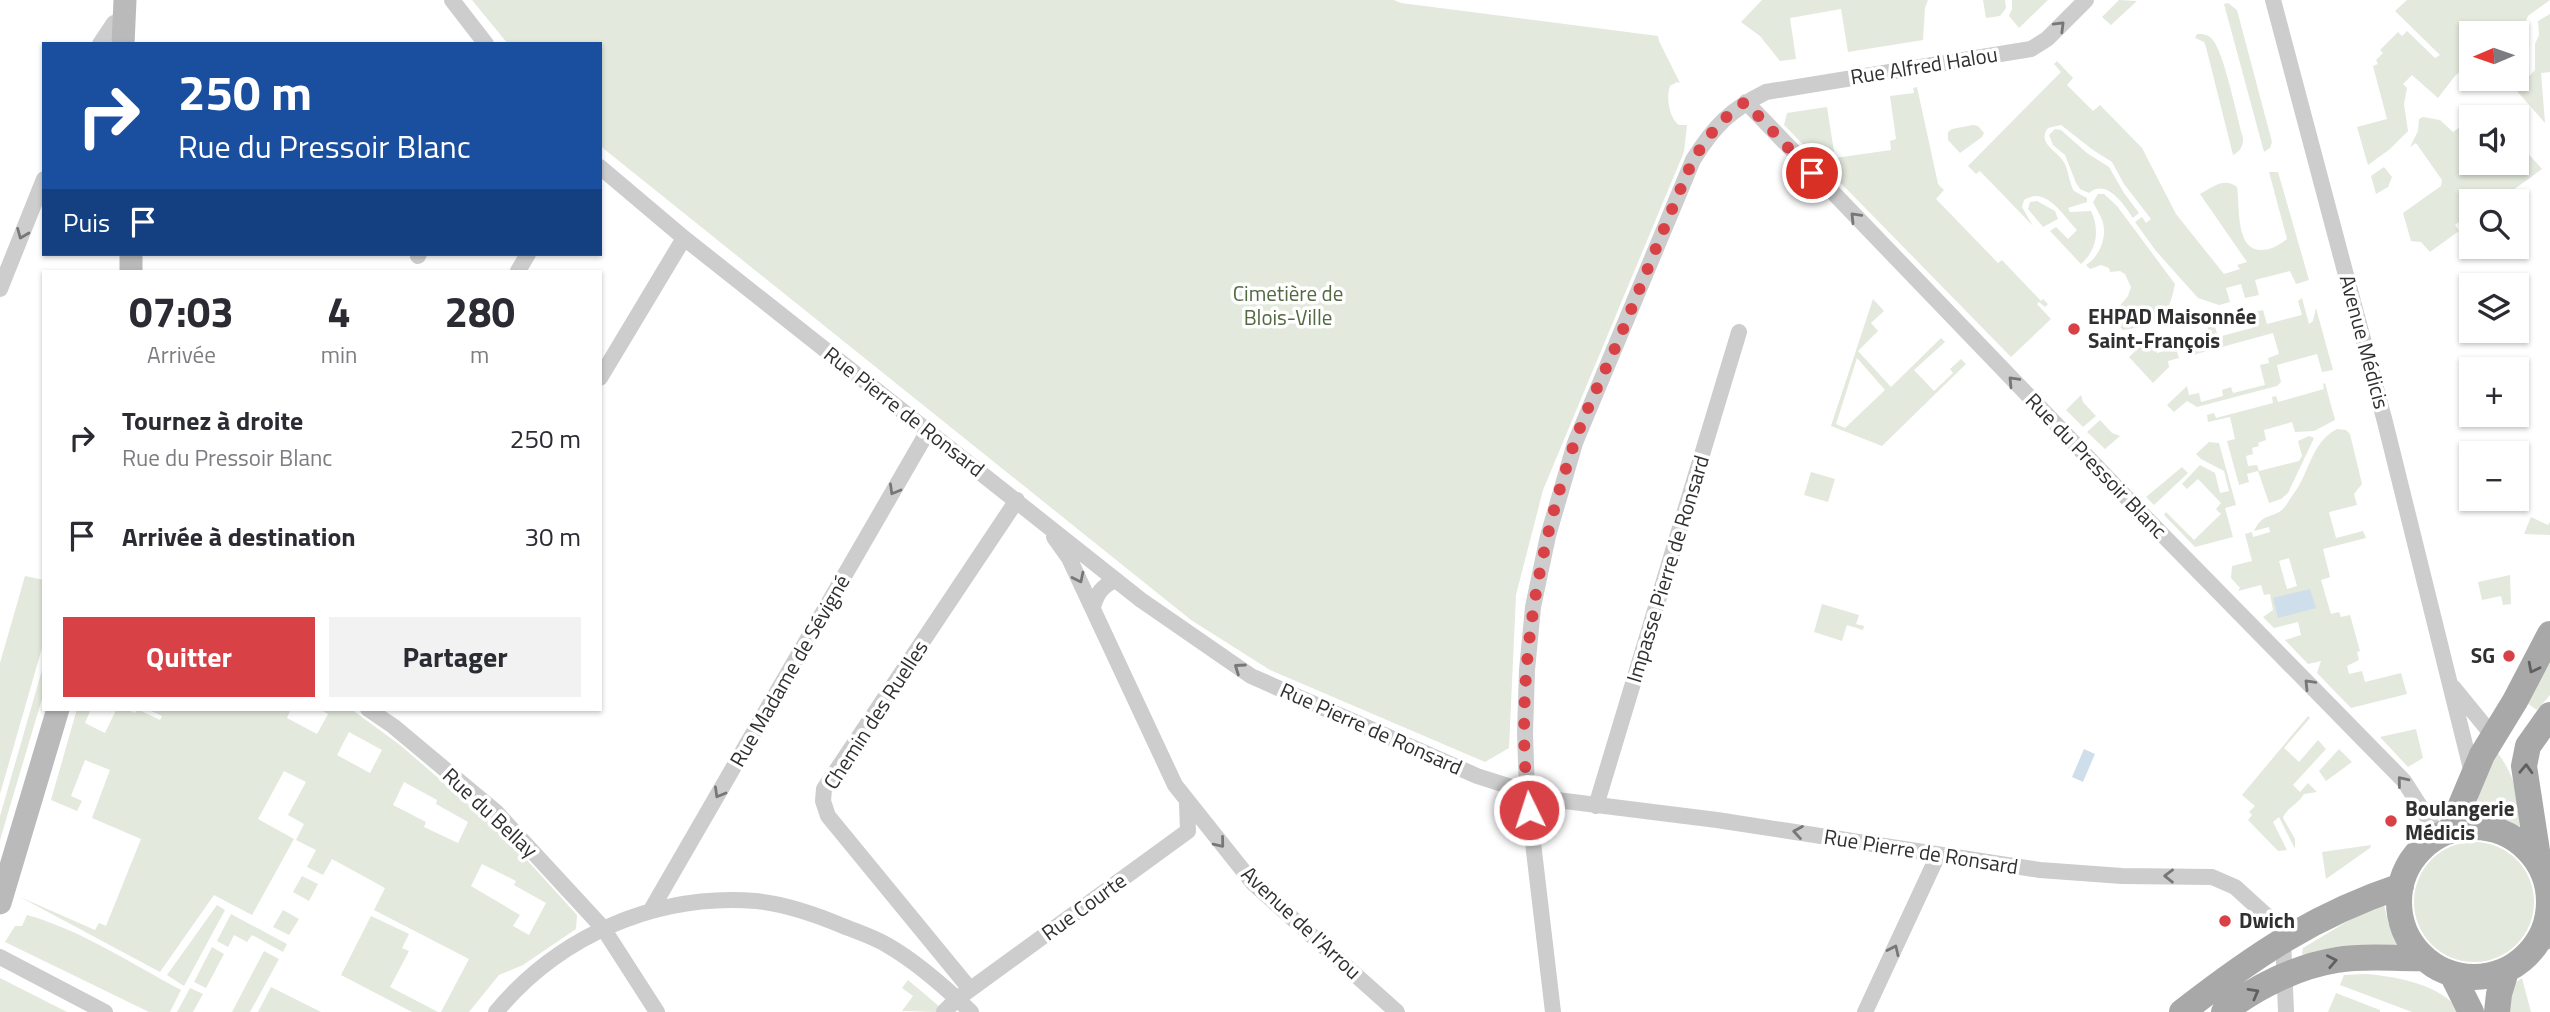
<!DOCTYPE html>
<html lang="fr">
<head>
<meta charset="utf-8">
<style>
	body { margin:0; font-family:"Titillium Web",sans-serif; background:#f2f2f3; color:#2b2b33; height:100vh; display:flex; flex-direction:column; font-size:26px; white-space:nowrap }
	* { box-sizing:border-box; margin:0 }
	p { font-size:23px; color:#7c7c81 }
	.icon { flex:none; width:38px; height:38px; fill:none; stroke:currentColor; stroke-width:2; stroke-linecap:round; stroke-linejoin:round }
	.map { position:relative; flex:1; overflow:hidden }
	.details { position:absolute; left:42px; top:270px; width:560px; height:441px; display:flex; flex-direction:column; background:#fff; border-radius:0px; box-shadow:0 2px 5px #0004 }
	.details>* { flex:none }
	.guide { position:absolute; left:42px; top:42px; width:560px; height:214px; border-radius:0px; box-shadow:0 2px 5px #0004; background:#1a4fa0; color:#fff; overflow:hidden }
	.needle { width:46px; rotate:268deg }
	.fabs { position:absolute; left:2459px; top:21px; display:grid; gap:14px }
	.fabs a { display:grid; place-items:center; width:70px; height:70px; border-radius:0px; background:#fff; box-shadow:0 2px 5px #0004; font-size:35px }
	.pin { position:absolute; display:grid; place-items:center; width:60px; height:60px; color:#fff; margin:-30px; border:4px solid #fff; border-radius:50%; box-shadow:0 2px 7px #0007 }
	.me { position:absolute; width:77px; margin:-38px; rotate:356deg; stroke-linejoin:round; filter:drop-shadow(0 0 5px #0008) }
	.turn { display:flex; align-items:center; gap:24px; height:147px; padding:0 21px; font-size:32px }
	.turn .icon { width:91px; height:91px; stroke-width:2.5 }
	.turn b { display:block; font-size:49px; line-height:60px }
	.then { display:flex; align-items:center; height:66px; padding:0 21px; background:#0003; gap:14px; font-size:26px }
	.eta { display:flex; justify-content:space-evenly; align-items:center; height:119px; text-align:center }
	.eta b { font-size:42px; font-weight:700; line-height:49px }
	.button { display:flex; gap:14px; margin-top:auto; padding:14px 21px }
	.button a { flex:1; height:80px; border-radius:0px; background:#d84247; color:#fff; font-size:28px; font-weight:700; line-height:80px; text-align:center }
	.button a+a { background:#f2f2f3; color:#2b2b33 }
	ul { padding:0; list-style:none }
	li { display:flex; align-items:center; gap:21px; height:98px; padding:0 21px }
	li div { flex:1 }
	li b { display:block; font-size:26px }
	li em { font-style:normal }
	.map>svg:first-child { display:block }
	.green { fill:#e3e9dd; fill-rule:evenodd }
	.water { fill:#cedeea }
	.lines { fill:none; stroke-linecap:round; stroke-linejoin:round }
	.street { stroke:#cdcdcd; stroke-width:16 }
	.secondary { stroke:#bababa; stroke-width:23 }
	.primary { stroke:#a8a8a8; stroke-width:26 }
	.oneway { stroke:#777 }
	.oneway2 { stroke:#606060 }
	.route { stroke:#d84247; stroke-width:12; stroke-dasharray:0 21.6 }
	.poi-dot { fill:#d84247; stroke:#fff; stroke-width:2.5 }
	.labels { text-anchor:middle; stroke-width:7; stroke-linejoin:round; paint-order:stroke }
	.street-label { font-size:21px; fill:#303030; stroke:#fff }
	.park-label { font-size:21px; fill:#526941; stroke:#fff }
	.poi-label { font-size:21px; font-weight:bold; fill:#303030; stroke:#fff; text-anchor:start }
</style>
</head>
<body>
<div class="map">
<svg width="2550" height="1012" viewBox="0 0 2550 1012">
	<rect width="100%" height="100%" fill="#fff"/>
	<path class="green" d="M472,0H1394L1401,3L1658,36L1659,41L1680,83L1677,82L1670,86C1666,97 1669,118 1679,125H1687L1684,152L1543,490L1516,595L1509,748L1485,762L1270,670L1191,620L604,149L600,144V44H508Z
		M1762,0H1928L1925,8L1923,40L1848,52L1841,9L1790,18L1796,59L1780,61L1760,36L1741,22Z
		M1983,0H2005L2006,8L2000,16L1986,18Z
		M2012,0H2048L2019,28L2009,16L2012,9Z
		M2119,0L2137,1L2111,25L2102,17Z
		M2407,0H2550L2528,16L2522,31L2515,23L2503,33H2471V61L2455,76L2438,98L2412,75L2403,84L2407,88L2404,104L2408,131L2390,149L2368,165L2357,127L2387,119L2373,66L2378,64L2376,60L2383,53L2380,50L2398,32L2402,36L2407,31L2435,58L2440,55L2395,11Z
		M2228,3L2237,10L2272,142L2270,148L2264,152L2224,4Z
		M2550,14V72L2541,73L2545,123L2516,90L2535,70V44L2539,35L2538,21Z
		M2197,34C2203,34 2207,34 2212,39C2224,51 2237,118 2243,138C2243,146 2241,151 2233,155L2206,47L2204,42L2195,38Z
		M2057,61L2073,78L2067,85L2093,111L2100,105L2142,148L2176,214L2224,274L2240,269L2237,265L2247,262L2200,194C2213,187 2224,177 2237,187C2240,205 2235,250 2261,250C2272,250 2279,245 2287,239L2269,172H2278L2309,280L2296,284L2290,271L2255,280L2259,295L2245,298L2241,284L2226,288L2230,302L2219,305L2198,298L2156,251L2135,222L2142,217L2146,223L2151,219L2124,184L2112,162L2093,150L2061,125L2048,128C2036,144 2059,151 2065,164C2069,173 2069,182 2074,191L2087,198V202L2068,208L2070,212L2091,211C2100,230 2097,250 2081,264L2050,231L2056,227L2068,239L2077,230C2064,217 2046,185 2024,200L2022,207L2033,226L1980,171L1976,174L1968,166L2061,72L2054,64Z
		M1917,87L1938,184L1944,190L1936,199L1998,263L2002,260L2041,301L2043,299L2048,304L2045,307L2039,302L2037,304L2051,319L2011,357L1784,125L1787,113L1827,107L1835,158L1891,150L1890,141L1896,139L1890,96L1914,93L1913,88Z
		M2423,117L2440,120L2453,132L2471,119V163H2516L2517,141L2542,169L2498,201H2471V213L2455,225L2459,231L2430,252L2421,242L2411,241L2403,213L2441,186L2442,180L2416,143L2410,147L2418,131L2419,119Z
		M1973,125L1978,126L1984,133L1982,137L1960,153L1948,140V132L1952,129Z
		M2055,129L2061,130L2087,153L2109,167L2124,193L2139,213L2133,218C2124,205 2107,178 2089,193L2080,189L2076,183L2065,155L2053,145L2049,135Z
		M2384,167L2392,177L2388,187L2376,194L2371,176Z
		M2098,194H2104L2117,206L2175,284C2168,319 2160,324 2123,330L2115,322L2112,324L2108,320L2128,296L2131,287L2125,274L2120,271L2110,272L2109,268L2101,265L2090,269L2086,265C2099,257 2107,238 2103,223C2101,215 2096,209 2093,202Z
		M2037,201L2055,211L2058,219L2043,227L2028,209L2030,202Z
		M2302,298L2309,324L2313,321L2316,308L2333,370L2322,372L2317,354L2277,365L2281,382L2277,386L2197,407L2187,401L2174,412L2167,405L2187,386L2189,395L2199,393L2201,402L2223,396L2222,390L2231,387L2233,393L2265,385L2260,365L2269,363L2268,358L2279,354L2273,333L2189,356L2186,346L2210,339L2207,325L2214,323L2218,337L2252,328L2249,313L2263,310L2267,324L2302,315L2298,301Z
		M1873,299L1884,311L1871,323L1878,331L1858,351L1891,387L1941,338L1945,342L1914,370L1934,391L1953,373L1950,369L1961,359L1966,364L1882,446L1831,426ZM1857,358L1885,390L1845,428L1836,424Z
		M2153,338L2157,353L2176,348L2179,358L2168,361L2169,367L2153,383L2129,357L2142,345L2139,342Z
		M2325,383L2335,420L2314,431L2295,432L2292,422L2264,430L2266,440L2258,443L2259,446L2252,448L2253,454L2246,456L2248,466L2257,465L2259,471L2299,461L2302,456L2298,441L2309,436L2314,438L2288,493L2281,499L2269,503L2258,471L2247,474L2249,482L2239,485L2227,441L2235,439L2230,417L2208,422L2207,415L2214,413L2216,418L2273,403L2272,397L2276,396L2278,402L2324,389L2323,384Z
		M2081,395L2083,402L2096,416L2083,427L2066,410Z
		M2100,420L2112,433L2120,436L2105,449L2087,432Z
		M2337,429L2346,430L2350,434L2362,484L2354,494L2357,505L2329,512L2336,538L2363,531L2366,538L2323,549L2330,577L2321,580L2331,614L2339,612L2341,617L2350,615L2360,651L2357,652L2359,660L2347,666L2349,674L2362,671L2365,682L2401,673L2407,694L2351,708L2317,673L2321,661L2308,664L2285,640L2301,635L2298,622L2274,628L2263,617L2273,610L2270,594L2264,595L2261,585L2238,591L2240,588L2231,578L2232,566L2252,561L2245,534L2252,532L2253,537L2270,532L2269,527L2254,531C2263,512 2272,519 2283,509C2286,506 2290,499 2292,496C2310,474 2310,443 2337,429ZM2289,558L2297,586L2287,589L2279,561Z
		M2209,442L2219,443L2236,505L2225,508L2233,537L2195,547L2164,515L2166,512L2194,540L2221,514L2216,509L2221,503L2198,479L2187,489L2182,484L2200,465L2215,473L2220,493L2229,491L2224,471L2201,459L2196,454Z
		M2182,467L2188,473L2154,505L2146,497Z
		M1811,472L1835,479L1828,502L1804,495Z
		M2531,517L2548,525L2550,522V535L2524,534Z
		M2510,575L2511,604L2503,605L2501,596L2482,600L2478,582Z
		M25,576L44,580V641L0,794V663Z
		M1822,604L1859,615L1856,624L1864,626L1863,630L1847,625L1842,641L1814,632Z
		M2550,650V695L2537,710L2524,701Z
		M44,663V692L0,840V816Z
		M77,709H91L85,723L105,733L116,710L114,709H125L135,713L137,709L160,720L162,716L151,711V709H291L287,718L317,734L328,714L319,709H351L400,745L488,821L527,860L577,915L576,929L523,965L499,975L469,1012H441L469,959L374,910L385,888L332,859L323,875L307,867L316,850L296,840L304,824L288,815L306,782L284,771L258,819L294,839L252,915L214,895L160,972L20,897L95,930L99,923L106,926L141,839L92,818L110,770L85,760L71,796L82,801L77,811L51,800ZM349,732L382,750L370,773L337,755ZM404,782L437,800L436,804L468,822L458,843L424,827L426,822L393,805ZM482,864L516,881L514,885L546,903L529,935L513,926L520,915L471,886Z
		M2308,716L2310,718L2284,748L2299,762L2318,740L2326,749L2293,785L2300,792L2308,783L2317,792L2304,794C2299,804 2287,807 2283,818L2295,839V849L2279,817L2273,822L2287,850L2278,851L2248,820L2252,815L2249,812L2255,806L2242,795Z
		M2416,729L2423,758L2408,767L2380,737Z
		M2339,749L2352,762L2326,781L2319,771Z
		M2495,750C2516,774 2518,799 2524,829C2510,820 2491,820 2478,810C2475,790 2486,767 2495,750Z
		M2414 902a60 60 0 1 1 120 0a60 60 0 1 1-120 0Z
		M2371,845L2370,848L2326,879L2322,852Z
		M302,876L318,884L309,901L293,892Z
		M2383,900L2388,922L2397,945L2306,956L2302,954L2303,948Z
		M217,905L225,910L184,986L167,975Z
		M283,910L299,919L289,935L273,927Z
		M231,914L287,944L283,952L252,935L247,942L234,935L228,947L217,941Z
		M27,915C79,929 132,964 181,990L170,1012H149L5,942L15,926H22Z
		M371,916L409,934L402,948L409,951L390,987L438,1012H412L341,975Z
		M212,947L224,954L206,988L194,982Z
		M264,951L279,959L250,1012H232Z
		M2366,974C2399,977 2440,984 2461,1012H2412L2340,985L2344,975Z
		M0,978L67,1012H0Z
		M2522,978L2531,1012H2504L2512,985Z
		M908,980L940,1007L936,1012L902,1011L913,996L902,988Z
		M271,987L321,1012H258Z
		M190,988L203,994L193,1012H177Z
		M2336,993L2380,1010V1012H2328Z"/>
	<path class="water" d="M2310,589L2316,608L2278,618L2273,598Z
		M2084,749L2095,754L2083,782L2072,777Z"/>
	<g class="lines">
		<path class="street" d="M452,0L486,44
			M2273,0L2385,422L2473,777
			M100,44L114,23L123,19
			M1746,102L2148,520L2404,781L2439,836
			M600,167L684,238L1141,600L1251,676L1346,718L1477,776L1549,799L1717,820L2040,870L2122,876L2212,877L2235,887L2278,926L2283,939L2286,1012
			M418,256L419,254
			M518,271L528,254
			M0,289L44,179
			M600,378L684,238
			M1054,537L1069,558L1175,785L1253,883L1397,1012
			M1093,607C1097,593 1102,586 1116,580
			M2453,687L2493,736
			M368,709L393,726L496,812L603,928L657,1012
			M1596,806L1739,332
			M651,910L928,431
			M0,957L105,1012
			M970,989L828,816L823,801L824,789L1017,500
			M496,1012C559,936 656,893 756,901C785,904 817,915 843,926C858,932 874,937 887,945C917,962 946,988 971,1012
			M944,1012L957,999L1188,831L1187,803
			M1553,1012L1527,792L1525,733L1527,670L1533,607L1548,536L1575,443L1693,160C1714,126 1730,110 1766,92L2031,49L2047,39L2086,0
			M1865,1012L1938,855"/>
		<path class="secondary" d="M123,44L125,0
			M131,271V254
			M2544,875L2550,880
			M0,903L58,709
			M2539,940L2550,937"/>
		<path class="primary" d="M2399 902a75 75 0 1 1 150 0a75 75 0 1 1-150 0Z
			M2450,831L2482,755L2515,701L2550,634
			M2539,864L2524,766L2528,746L2550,715
			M2452,974L2471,1012
			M2182,1012C2254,956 2314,915 2401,886
			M2224,1012C2255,987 2298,966 2337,960C2365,955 2395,959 2424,958
			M2497,1012L2499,994L2506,971"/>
	</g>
	<defs><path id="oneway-chevron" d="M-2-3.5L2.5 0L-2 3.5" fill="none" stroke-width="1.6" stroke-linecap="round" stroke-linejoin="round" transform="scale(1.75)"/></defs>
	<g class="oneway">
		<use href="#oneway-chevron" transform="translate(2060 26) rotate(-45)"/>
		<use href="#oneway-chevron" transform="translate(1855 217) rotate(-134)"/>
		<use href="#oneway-chevron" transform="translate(22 234) rotate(112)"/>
		<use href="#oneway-chevron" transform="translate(2013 381) rotate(-134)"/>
		<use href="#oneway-chevron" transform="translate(894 490) rotate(120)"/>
		<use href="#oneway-chevron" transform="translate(1079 578) rotate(64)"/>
		<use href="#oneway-chevron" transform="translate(1239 668) rotate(-145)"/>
		<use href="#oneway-chevron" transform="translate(2309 684) rotate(-134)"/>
		<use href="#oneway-chevron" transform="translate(2402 781) rotate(-129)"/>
		<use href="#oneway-chevron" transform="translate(719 793) rotate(120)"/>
		<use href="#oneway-chevron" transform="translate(1798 832) rotate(-171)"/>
		<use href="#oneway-chevron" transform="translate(1220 843) rotate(51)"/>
		<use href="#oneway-chevron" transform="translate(2169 876) rotate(-179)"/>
		<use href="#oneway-chevron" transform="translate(1894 950) rotate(-65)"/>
	</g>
	<g class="oneway2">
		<use href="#oneway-chevron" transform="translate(2533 668) rotate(117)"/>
		<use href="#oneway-chevron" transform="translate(2526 769) rotate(-88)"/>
		<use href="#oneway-chevron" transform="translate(2332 961) rotate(-11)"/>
		<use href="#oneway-chevron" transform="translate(2254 993) rotate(-29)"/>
	</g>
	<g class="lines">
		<path class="route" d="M1529,810C1514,688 1535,559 1574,444C1588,404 1608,366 1624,327C1647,271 1669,215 1693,160C1708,136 1722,118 1745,102L1812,173"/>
	</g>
	<g class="poi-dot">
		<circle cx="2074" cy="329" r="7"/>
		<circle cx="2509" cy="656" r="7"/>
		<circle cx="2391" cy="821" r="7"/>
		<circle cx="2225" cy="921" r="7"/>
	</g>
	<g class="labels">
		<g class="street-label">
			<text transform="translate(1924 66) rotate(-9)" y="7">Rue Alfred Halou</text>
			<text transform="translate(2364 342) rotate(75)" y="7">Avenue Médicis</text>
			<text transform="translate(904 412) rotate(38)" y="7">Rue Pierre de Ronsard</text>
			<text transform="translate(2096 466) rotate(46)" y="7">Rue du Pressoir Blanc</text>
			<text transform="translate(1668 569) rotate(-73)" y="7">Impasse Pierre de Ronsard</text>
			<text transform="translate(790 671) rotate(-60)" y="7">Rue Madame de Sévigné</text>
			<text transform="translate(876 715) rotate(-57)" y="7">Chemin des Ruelles</text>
			<text transform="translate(1371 729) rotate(24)" y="7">Rue Pierre de Ronsard</text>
			<text transform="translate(490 813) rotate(43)" y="7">Rue du Bellay</text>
			<text transform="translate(1921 852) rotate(9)" y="7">Rue Pierre de Ronsard</text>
			<text transform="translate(1084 907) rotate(-36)" y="7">Rue Courte</text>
			<text transform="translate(1301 923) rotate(43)" y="7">Avenue de l'Arrou</text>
		</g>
		<g class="park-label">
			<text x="1288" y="301">Cimetière de<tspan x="1288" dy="24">Blois-Ville</tspan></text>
		</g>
		<g class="poi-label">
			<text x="2088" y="324">EHPAD Maisonnée<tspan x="2088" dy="24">Saint-François</tspan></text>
			<text x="2495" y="663" text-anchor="end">SG</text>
			<text x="2405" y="816">Boulangerie<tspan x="2405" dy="24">Médicis</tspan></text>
			<text x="2239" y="928">Dwich</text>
		</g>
	</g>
</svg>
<div class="fabs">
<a><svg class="needle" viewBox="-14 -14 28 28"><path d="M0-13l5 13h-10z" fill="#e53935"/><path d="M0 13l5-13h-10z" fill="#7c7c81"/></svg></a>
<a><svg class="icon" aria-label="sound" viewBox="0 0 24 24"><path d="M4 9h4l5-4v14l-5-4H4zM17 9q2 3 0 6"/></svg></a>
<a><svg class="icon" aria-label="search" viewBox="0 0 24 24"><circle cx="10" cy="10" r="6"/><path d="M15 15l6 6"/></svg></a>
<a><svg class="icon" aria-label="layers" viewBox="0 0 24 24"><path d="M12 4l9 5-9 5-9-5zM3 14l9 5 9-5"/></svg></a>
<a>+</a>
<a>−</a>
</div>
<div class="pin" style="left:1812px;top:173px;background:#d93025"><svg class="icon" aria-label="arrive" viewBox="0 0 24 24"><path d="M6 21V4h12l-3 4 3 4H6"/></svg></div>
<svg class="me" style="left:1529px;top:810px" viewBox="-20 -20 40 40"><circle r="17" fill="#d84247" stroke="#fff" stroke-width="3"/><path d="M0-11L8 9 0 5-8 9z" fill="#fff"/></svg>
<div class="guide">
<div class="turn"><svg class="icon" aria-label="right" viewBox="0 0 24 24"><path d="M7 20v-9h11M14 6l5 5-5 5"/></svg><div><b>250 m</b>Rue du Pressoir Blanc</div></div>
<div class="then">Puis<svg class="icon" aria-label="arrive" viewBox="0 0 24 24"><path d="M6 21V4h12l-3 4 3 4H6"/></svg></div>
</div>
<section class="details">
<div class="eta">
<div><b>07:03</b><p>Arrivée</p></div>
<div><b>4</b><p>min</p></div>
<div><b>280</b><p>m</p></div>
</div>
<ul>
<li><svg class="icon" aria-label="right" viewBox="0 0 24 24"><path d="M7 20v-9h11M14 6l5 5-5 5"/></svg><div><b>Tournez à droite</b><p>Rue du Pressoir Blanc</p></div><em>250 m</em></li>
<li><svg class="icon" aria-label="arrive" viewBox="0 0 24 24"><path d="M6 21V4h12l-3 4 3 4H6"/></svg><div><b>Arrivée à destination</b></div><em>30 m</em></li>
</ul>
<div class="button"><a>Quitter</a><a>Partager</a></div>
</section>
</div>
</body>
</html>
